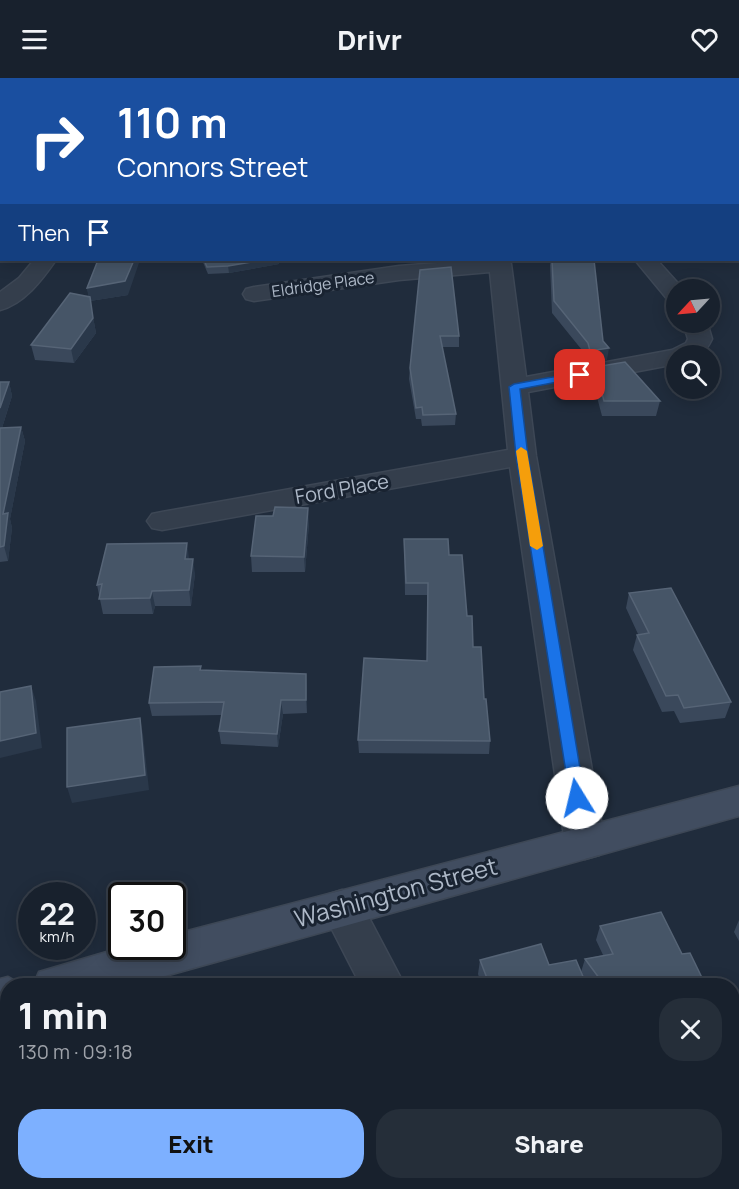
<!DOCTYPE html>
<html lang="en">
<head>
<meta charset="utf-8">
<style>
	body { margin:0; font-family:Manrope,sans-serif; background:#252e39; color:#f1f3f6; height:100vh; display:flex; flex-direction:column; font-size:22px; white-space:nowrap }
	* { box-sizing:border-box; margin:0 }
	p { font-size:20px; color:#9fa3aa }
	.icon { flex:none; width:33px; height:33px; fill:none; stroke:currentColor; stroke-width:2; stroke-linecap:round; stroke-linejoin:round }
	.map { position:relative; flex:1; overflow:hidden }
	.panel { position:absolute; left:0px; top:900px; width:740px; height:212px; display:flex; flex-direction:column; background:#18212d; border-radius:24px 24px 0 0; box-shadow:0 3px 15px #0003,0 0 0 2px #363e49 }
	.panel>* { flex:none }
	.hud { position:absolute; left:0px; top:0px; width:740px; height:183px; box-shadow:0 3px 15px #0003,0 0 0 2px #363e49; background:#1a4fa0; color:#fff; overflow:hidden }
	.needle { width:39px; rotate:244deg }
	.controls { position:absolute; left:666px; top:201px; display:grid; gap:12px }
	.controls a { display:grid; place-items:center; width:54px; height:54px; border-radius:50%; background:#18212d; box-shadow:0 3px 15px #0003,0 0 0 2px #363e49; font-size:30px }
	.speed { position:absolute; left:18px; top:804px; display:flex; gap:12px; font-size:30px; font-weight:700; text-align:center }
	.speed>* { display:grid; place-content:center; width:78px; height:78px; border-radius:50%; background:#18212d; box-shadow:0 3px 15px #0003,0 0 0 2px #363e49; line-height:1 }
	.speed small { font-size:15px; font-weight:400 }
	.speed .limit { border:3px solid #111; border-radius:9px; background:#fff; color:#111 }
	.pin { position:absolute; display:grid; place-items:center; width:51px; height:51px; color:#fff; margin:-26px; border-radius:12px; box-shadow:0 3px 9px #0006 }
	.me { position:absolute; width:66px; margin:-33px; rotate:351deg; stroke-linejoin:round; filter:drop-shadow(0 0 4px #0008) }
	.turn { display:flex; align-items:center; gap:21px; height:126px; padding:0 18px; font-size:27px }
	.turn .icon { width:78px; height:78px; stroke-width:2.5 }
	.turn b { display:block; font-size:42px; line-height:51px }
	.then { display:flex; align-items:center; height:57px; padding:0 18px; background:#0003; gap:12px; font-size:22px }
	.round { display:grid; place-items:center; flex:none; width:63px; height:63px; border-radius:24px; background:#252e39 }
	.head { display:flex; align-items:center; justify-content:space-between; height:102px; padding:0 18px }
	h1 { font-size:36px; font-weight:800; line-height:45px }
	.cta { display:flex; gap:12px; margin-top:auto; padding:12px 18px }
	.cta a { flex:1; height:69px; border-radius:24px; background:#7db0ff; color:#111; font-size:24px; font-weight:800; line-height:69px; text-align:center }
	.cta a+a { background:#252e39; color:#f1f3f6 }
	header { display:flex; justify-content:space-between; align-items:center; height:78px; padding:0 18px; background:#18212d; font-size:27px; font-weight:800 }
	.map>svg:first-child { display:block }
	.green { fill:#223a3d }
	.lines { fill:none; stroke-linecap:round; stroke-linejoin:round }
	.street-casing { stroke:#3d4755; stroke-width:3 }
	.secondary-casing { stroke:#3d4755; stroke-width:3 }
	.street { fill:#343e4c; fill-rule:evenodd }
	.secondary { fill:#414d60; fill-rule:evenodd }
	.wall { fill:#3a485b }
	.shaded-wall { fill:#2a384a }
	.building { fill:#465567; stroke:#566476; stroke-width:1.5 }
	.route { fill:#1a73e8; stroke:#114b97; stroke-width:1.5 }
	.slow { fill:#f59e0b }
	.labels { text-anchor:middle; stroke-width:6; stroke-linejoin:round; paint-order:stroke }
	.far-street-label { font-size:16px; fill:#aeb9c8; stroke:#192331 }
	.street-label { font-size:20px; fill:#aeb9c8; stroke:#192331 }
	.near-street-label { font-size:24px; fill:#aeb9c8; stroke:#192331 }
</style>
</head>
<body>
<header><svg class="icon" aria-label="menu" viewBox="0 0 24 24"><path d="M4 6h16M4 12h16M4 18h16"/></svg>Drivr<svg class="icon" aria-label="heart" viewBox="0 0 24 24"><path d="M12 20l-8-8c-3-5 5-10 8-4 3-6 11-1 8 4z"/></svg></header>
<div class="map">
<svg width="739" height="1111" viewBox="0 0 739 1111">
	<rect width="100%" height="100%" fill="#202c3c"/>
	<path class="green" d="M424,0H739V122L738,2L400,1Z"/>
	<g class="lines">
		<defs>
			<path id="street" d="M34,182H56C42,202 24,226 0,232V214L19,200Z
				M476,182H508L511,186L526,299L672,272L686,265L688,261L683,244H707L712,261C704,279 695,278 676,278V286L528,314L536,378L605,765L599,777L585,781L571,777L565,765L510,389L162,452L152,450L147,443L152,436L162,434L508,372L490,194L399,202L254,223L246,221L243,216L246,211L254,209L399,188Z
				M635,182H657L684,212H676V224L668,222Z
				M342,812L357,817L405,908H361L321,830L327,817Z
				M464,1104H515L518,1111H467Z"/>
			<path id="secondary" d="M739,708V738L129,908H33L39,894L127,868H172V857Z
				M8,899L24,908H8V941L0,943V901Z"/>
		</defs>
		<use href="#street" class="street-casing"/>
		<use href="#secondary" class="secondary-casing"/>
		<use href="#street" class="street"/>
		<use href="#secondary" class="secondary"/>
	</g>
	<path class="wall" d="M0,14H2V50H0Z
		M202,182H278L279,186L229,195L208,196Z
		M418,182H448L418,184Z
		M551,182H594L603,263L607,282L588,285L586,277L552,235L550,187Z
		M420,192L459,258V269H442L456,336L455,347L422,348L421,341H416L409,301L410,290Z
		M87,210L128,217L90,223L96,255L74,285L35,282L31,267L89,219Z
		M595,289L660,323L656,338H602L593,304Z
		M0,304H9L12,318L2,350L21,349L25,363L10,441L12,450L8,483L0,484Z
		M273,438L309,445L305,494H252L251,478Z
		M404,461L449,477L467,538L484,621L490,663L489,676L359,675L358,662L427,583V517H405Z
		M189,481L195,496L191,528H155L153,536H103L97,507Z
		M629,515L731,624L725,640L680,645L674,633L662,634L633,572L637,557L638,556L626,530Z
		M201,588V592L307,609V635L283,636L278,669L221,666L219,653L222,637L152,638L149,625Z
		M739,842V863L734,854Z
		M600,848L682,876L706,908H590L582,897L587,908H482L478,896L480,882L549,887L581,894L585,881L603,877L596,862Z
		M266,1104H334L337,1111H277L275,1107L267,1109Z"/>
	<path class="shaded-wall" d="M96,0H120L118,2H93Z
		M2,160V174L0,176V163Z
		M134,182H140L128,217L90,223L96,255L74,285L71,271L89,223L87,210Z
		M263,182H278L279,186L229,195L228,188Z
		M609,270L607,282L588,285L590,273Z
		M9,304L12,318L0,356V330Z
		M21,349L25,363L10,441L12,450L8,483L4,468L3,436Z
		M308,430L309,445L305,494L304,479Z
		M187,465L189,480L187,496L185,481Z
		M193,481L195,496L191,528L189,512Z
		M152,513L155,528L153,536L150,520Z
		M306,596L307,609V635L306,622Z
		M31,608L36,623L42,670L0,680V663Z
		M281,622L283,636L278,669L277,656Z
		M140,640L143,656L149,712L72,725L67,709Z
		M33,1104H39L40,1111H26Z
		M266,1104H275V1107L267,1109Z"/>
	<path class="building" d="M23,0H96L93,2H23Z
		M0,14H2V42H0Z
		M2,54V144L0,143V55Z
		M98,182H134L125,203L87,210Z
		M204,182H263L228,188L207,189Z
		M552,182H594L603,263L609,270L590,273L588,265L554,223Z
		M451,189L459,258H440L456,336L423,337L422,329L416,330L410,290L420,192Z
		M70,215L90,219L93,240L71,271L31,267Z
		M625,284L660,323H604L595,289Z
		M0,304H9L0,330Z
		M21,349L3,436L8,435L4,468L0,469V350Z
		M275,429L308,430L304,479L251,478L256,438H273Z
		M404,461H448L449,477H462L467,538H472L473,569H481L484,621H486L490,663L358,662L364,580L427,583L428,505H406Z
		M187,465L185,481H193L189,512L152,513L150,520L99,521L102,506L97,507L107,466Z
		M671,510L731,624L684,630L678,617L666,618L637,557L649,555L629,515Z
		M201,588L200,592L306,596V622H281L277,656L219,653L224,624L149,625L154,589Z
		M31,608L36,655L0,663V614Z
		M140,640L145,697L67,709V650Z
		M661,834L682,876L690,875L706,908H605L585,881L613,876L600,848Z
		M541,866L549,887L576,882L587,908H490L480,882Z
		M8,1068V1104H33L34,1109L26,1111H0V1070Z
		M735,1084L739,1090V1111H688L700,1104H732V1086Z
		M276,1104H334L337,1111H279Z"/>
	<path class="route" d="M580,294L585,297L584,299L520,311L528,378L585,720L583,724L577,726L572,724L570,720L516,378L509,309L514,306Z"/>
	<path class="slow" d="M521,369L527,373L543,468L537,472L530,468L516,373Z"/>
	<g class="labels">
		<g class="far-street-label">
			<text transform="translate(323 206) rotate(-8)" y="6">Eldridge Place</text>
		</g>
		<g class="street-label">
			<text transform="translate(342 411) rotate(-10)" y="7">Ford Place</text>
		</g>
		<g class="near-street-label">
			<text transform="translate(396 815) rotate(-15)" y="8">Washington Street</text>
		</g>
	</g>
</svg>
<div class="controls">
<a><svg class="needle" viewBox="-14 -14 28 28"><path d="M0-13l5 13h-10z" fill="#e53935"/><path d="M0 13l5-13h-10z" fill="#9fa3aa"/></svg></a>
<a><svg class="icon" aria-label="search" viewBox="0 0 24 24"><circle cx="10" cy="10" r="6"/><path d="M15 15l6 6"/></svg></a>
</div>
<div class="speed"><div>22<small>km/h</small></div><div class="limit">30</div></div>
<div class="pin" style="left:580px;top:297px;background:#d93025"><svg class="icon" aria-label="arrive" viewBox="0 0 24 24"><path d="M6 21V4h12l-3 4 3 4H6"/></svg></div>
<svg class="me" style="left:577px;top:720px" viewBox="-20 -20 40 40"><circle r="19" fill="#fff"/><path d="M0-13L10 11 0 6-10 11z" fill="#1a73e8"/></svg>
<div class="hud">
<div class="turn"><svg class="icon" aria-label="right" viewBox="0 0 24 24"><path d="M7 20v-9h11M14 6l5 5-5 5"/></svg><div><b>110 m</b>Connors Street</div></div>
<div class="then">Then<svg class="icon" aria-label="arrive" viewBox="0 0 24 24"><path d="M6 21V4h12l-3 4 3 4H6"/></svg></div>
</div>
<section class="panel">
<div class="head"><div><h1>1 min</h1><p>130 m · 09:18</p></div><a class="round"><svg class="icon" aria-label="close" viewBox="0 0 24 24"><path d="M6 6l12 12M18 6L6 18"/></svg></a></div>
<div class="cta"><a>Exit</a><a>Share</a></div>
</section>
</div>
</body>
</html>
